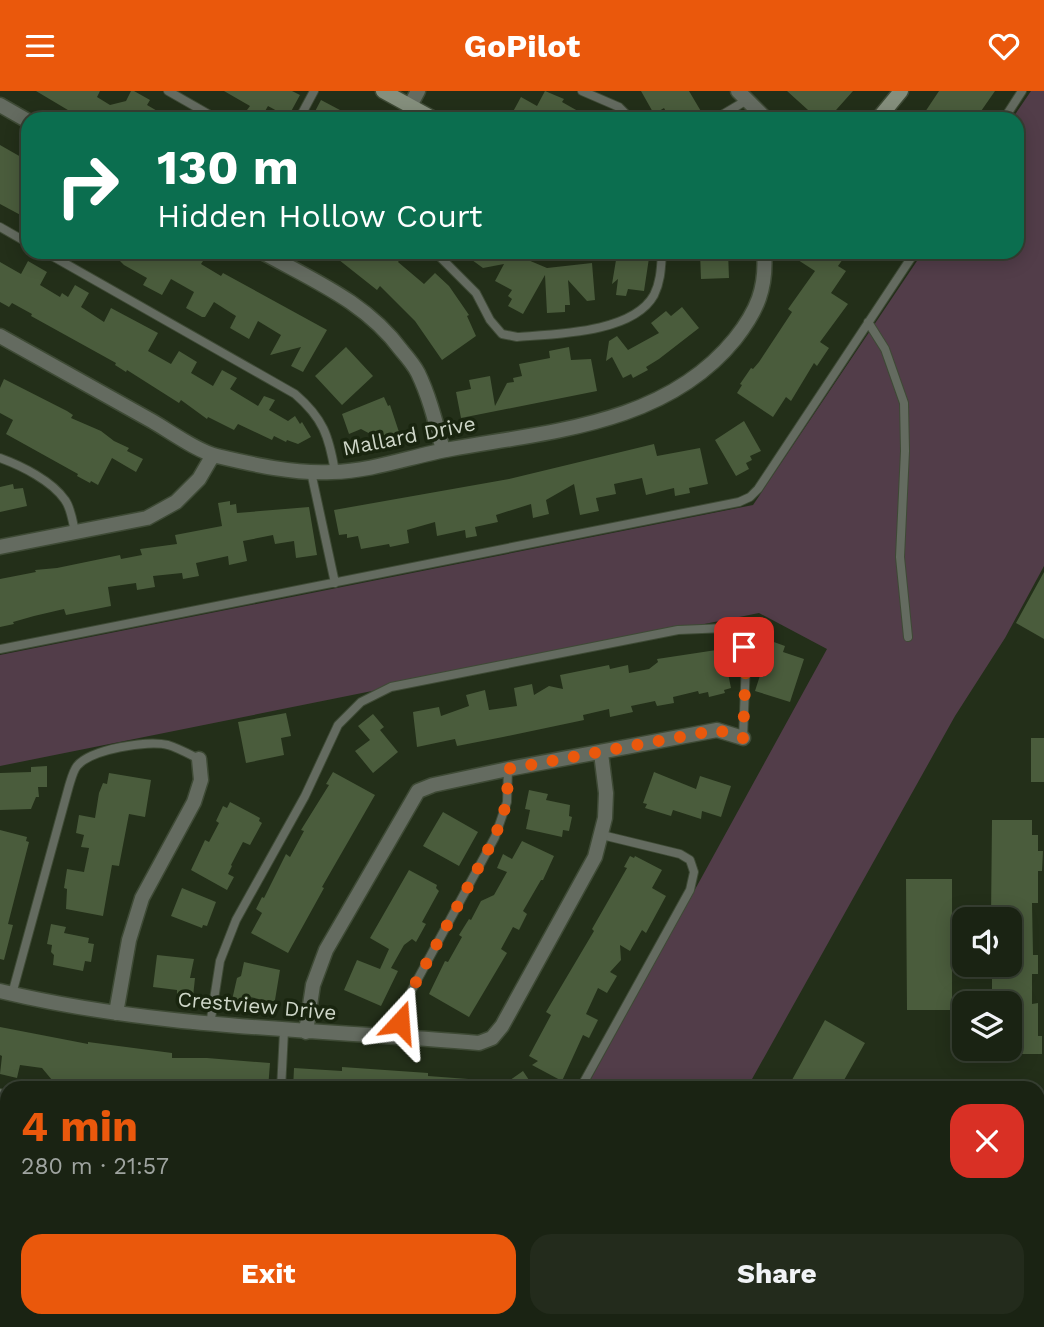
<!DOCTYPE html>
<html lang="en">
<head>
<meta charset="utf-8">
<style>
	body { margin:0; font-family:"Work Sans",sans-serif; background:#232b1c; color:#f1f3f6; height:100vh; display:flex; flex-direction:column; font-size:26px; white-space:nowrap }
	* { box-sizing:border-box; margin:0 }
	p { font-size:23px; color:#9fa4a0 }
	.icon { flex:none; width:38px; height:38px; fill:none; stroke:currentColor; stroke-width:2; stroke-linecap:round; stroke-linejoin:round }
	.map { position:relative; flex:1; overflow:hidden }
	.drawer { position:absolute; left:0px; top:990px; width:1045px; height:247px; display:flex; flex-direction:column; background:#1a2313; border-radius:21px 21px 0 0; box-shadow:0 4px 18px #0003,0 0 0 2px #384033 }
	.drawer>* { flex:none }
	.hud { position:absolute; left:21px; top:21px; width:1003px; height:147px; border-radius:21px; box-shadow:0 4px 18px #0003,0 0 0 2px #384033; background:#0b6e4f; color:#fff; overflow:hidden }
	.fabs { position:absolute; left:952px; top:816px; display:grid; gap:14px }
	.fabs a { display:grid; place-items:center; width:70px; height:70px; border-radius:14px; background:#1a2313; box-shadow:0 4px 18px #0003,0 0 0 2px #384033; font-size:35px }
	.pin { position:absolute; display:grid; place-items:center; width:60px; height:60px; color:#fff; margin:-30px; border-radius:14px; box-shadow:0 4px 10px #0006 }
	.me { position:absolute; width:77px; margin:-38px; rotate:19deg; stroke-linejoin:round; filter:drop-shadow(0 0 5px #0008) }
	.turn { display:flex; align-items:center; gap:24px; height:147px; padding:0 21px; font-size:32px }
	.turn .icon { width:91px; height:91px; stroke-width:2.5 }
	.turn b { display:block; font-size:49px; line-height:60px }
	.round { display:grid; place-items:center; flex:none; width:74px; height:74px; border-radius:21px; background:#232b1c }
	.summary { display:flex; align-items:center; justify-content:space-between; height:119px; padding:0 21px }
	h1 { font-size:42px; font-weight:700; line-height:52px; color:#ea580c }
	.action { display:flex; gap:14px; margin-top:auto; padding:14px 21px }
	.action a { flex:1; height:80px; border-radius:21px; background:#ea580c; color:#fff; font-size:28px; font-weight:700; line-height:80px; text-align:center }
	.action a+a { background:#232b1c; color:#f1f3f6 }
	header { display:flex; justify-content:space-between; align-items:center; height:91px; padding:0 21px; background:#ea580c; color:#fff; font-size:32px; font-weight:700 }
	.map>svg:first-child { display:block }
	.green { fill:#523d49 }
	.building { fill:#4a5c3c }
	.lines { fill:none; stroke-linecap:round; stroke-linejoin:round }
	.lane-casing { stroke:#3e4a35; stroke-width:10 }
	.street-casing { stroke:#3e4a35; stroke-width:17 }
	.secondary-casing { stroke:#3e4a35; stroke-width:17 }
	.primary-casing { stroke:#3e4a35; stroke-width:20 }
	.lane { stroke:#646b60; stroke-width:8 }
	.street { stroke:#646b60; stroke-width:14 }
	.secondary { stroke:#858f7d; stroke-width:14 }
	.primary { stroke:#9eab94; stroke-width:18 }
	.rail { stroke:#7a8472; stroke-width:4.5; stroke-dasharray:3.5 7; stroke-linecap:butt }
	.route { stroke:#ea580c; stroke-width:12; stroke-dasharray:0 21.6 }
	.labels { text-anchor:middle; stroke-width:7; stroke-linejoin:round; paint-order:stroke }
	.street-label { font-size:21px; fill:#ced6c8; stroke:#19250f }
</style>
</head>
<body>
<header><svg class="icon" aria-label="menu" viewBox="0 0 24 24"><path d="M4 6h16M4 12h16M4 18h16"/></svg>GoPilot<svg class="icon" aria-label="heart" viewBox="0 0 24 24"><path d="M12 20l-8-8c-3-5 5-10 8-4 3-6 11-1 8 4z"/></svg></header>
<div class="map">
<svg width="1044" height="1236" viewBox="0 0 1044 1236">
	<rect width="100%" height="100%" fill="#232f19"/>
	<path class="green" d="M1031,0H1044V475L1005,547L955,625L747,997H586L827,558L759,522L0,675V564L753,414L923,161H1017V28H1012Z"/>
	<path class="building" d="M36,0H100L97,6L110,14L126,10L131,0H134L150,9L147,14L171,28H83Z
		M224,0H292L300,4L288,26L268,15L261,27L247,19L250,15Z
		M545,0L564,8L562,11L592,28H509L521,6L537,15Z
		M641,0H689L702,22L691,28H670L664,17L654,23Z
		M787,0H853L828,28H818Z
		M939,0H995L979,23L975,20L970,28H934L925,21Z
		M321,9L357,28H311Z
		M0,54L28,70V128L0,113Z
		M111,161H187L203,170L201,173L221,185L223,182L327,239L303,281L291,275L301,256L270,264L281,244L258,230L249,248L230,237L236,225L214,211L205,226H202L186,217L194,201L171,188L162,204L143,194L147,187L124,174Z
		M329,161H406L398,171L424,193L435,182L449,195L469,224L467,225L476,245L442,269L415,230L380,195L377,199Z
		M461,161H509L547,177L592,172L595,209L587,210L568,189L570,214H565V221L547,222L545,184L523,223L508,215L512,208L508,205L512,199L495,190L504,173L483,177Z
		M614,161H644L649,167L644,200L628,198L626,205L616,204L618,188L612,193L616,169H619Z
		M700,161H728L729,187L701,188Z
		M804,161H848L838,175L846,180L831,202L848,213L820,251L829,257L817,275L814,272L791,310L786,306L773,326L737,302L742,294L740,293L751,277L753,278L759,271L792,221L788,218L815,180L798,169Z
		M28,170L47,181L40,194L60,206L62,202L68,206L75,194L89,202L81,216L104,231L111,217L158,242L148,260L171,273L179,260L197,271L191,282L213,295L222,279L237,287L230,298L258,315L264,305L275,309L269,319L288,330L295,325L300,333L302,331L311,346L298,353L287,349L286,351L274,345L272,349L238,333L234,339L208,326L207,328L181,309L179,312L127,279L126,281L115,274L116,272L31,225L32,223L12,212L9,216L0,211V171L21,183Z
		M682,216L699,237L659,268L646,276L648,279L633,287L631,283L623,287L612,266L606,270L609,250L617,245L628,259L659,242L651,232L666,220L671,225Z
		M346,256L373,285L342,314L315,285Z
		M569,256L571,269L591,268L597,300L461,327L456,301L471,298L469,289L490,285L495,315L507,292L514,291L513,287L522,285L519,273L550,267L549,260Z
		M4,288L67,320L73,324L71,327L101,340L114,350L129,357L127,360L143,368L136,381L112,367L98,394L91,390L90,392L77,385L78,383L6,343L13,329L0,322V297Z
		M384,306L388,315L390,314L400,344L378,352L376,346L361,338L349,343L342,323Z
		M744,330L761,360L750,365L752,369L746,372L749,378L736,385L715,349Z
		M654,353L657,365L700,357L708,393L689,397L690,402L675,405L674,397L646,404L642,387L614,393L616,403L596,407L599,420L580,424L574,393L546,409L549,423L533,427L531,413L496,424L498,431L475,436L477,445L466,447L465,439L437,445L435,431L407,439L409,452L390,456L389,453L361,458L358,445L347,447V443L339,444L334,419L509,388Z
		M13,393L14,398L23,397L27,415L0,421V396Z
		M230,410V414L236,413L237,422L309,416L317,464L296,467L294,450L275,453L273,444L243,450L247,470L229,474L228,465L196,472L199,485L183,488L182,482L153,485L155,496L137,499L136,492L108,496L111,515L66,524L64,518L34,525L13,531L14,533L0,536V488L36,481L35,479L57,477L120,464L121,468L142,464L140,458L177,453L175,444L222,435L218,412Z
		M1044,481V548L1016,532Z
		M771,550L785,555L783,561L804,568L790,611L755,600Z
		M723,558L731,597L724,599L725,602L709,606L708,601L699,603L698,600L673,606L674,612L657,615L655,610L631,615L633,621L610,626L609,618L583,624L584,629L503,646L457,655L455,648L417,656L413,621L439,616L441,625L469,615L466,604L485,599L489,619L517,615L514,597L532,593L534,604L549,595L563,598L560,584L609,574L610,578L628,574L629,582L649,578L658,571L657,568Z
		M286,622L291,645L281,647L284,664L246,672L238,631Z
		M373,623L384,636L380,639L398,661L373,682L355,660L370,649L358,635Z
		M1031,647H1044V691H1031Z
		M47,675V696H38L39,706H36L31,718L0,719V682L31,681V676Z
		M333,681L375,704L322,796L324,797L288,862L251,842L262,822L256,818L262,806L264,807L286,763L290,766L304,740L301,739L329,694L326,693Z
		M654,681L696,698L700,685L731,695L721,726L702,720L701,728L673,719L671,725L645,717L647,713L643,712Z
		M109,682L151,689L145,726L129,723L119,775L112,774L103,825L66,818L67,798L64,797L67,778L84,781L89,757L81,756L84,744L76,742L79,724L95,727L99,702L103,692L107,693Z
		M529,699L548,703L546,709L570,714L569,725L572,726L569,740L563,739L562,746L526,738L530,719L525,718Z
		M230,711L260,727L259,730L262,732L250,754L243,751L231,774L232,775L228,783L234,786L227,799L191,779L205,749L209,751L219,732L216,730L223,715L227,717Z
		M443,721L478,741L459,775L423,755Z
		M992,729H1032V744H1038V760H1043L1042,780H1038V812H1032L1033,864H1038V883H1032V913L1038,912V945H1042V963H1010V912H992V873H1010V828L991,827Z
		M0,739L27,746L26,750L29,751L8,833L13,834L4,869L0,868Z
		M522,750L554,765L543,789H541L523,820L527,823L519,839L513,836L501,858L507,862L469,926L429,903L445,870L448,871L462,846L459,844L469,828L471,829L481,810L494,804L507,781L497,777L503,763L512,768Z
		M630,765L634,767L635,765L662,779L652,797L666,805L646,842L642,839L630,860L620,854L621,869L610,881L617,885L607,902L598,897L586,923L598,929L589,947L583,944L562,990L532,974L538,970L529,965L551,924L546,921L594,840L592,838L627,777L624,776Z
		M409,779L437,794L436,797L439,800L422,831L426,833L416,851L412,848L404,854L391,877L398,880L381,915L344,899L357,869L380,878L389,858L370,847Z
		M906,788H952V919H907Z
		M182,797L216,811L207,835L203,834L202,837L171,825Z
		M51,833L66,836L64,842L89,847L88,852L94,853L91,871L85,870L83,880L53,874L54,864L51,861L52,854L47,853Z
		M157,864L194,868L190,887H195L193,906L177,905V899L153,896Z
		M244,871L280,879L275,909L272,911L250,906L249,913L232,909L237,887L241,885Z
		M825,929L865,952L839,998H787Z
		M0,936L88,953V951L172,962V967H207L270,972L268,998H128L129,989L100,990L98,998H78L79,993L52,989L42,977L20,974L17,987L0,983L2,965L0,964Z
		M342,976L428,982V985L482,989V998H293L294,977L342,980Z
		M523,980L535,998H497Z"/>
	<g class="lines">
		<defs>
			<path id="lane" d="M168,0L217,28
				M582,0L619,16L631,28
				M299,28L314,0
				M715,28L747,9
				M1004,28L1022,0
				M0,136L28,152
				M45,161L295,303C323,327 329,345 335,381
				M435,161L476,202L490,229L502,243L517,246C556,243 633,242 654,204C661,190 661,176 662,161
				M868,231L885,258L904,312L905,360L900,466L908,546
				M0,367C22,375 52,390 65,409C71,417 73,432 75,441
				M311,381L335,492
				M0,558L739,411L750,406L758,398L915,161
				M12,903L69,695C71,689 73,680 77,675C91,658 148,649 168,654C178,657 189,663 199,668
				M210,934L220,870L236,829L305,705L338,634L361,611L391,596L678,539L726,537L742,542L746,570L743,647
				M398,947L403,915L495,746L507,711L508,678
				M281,998L284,940
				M580,998L690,799L694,781L690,769L680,763L602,744
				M0,1002L7,1004
				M1038,1092H1044
				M1028,1230V1236
				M919,1236V1230"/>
			<path id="street" d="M738,0L766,28
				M0,14L28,30
				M410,15L418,0
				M262,161C314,190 366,211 402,260C408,267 414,274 418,282C430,307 436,333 443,359
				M0,245C51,274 102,302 152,330C171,341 197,360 217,365C255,374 294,383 332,381C374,380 411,365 451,358C552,340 666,333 735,248C757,220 767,197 764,161
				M0,456L147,427L176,411L199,388L213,364
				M0,900C157,938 319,938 479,952L492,947L502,935L595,766L605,727L606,702L601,662
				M116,922L129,849L142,807L194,711L201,689L199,668
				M306,941L313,894L326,859L418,700L433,694L508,678L717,639L743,647
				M668,1236V1230"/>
			<path id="secondary" d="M383,0L434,28
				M878,28L901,0"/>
			<path id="primary" d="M0,1116H7
				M0,1154L7,1155
				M1038,1189L1044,1190
				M1038,1228H1044"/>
		</defs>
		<use href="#lane" class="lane-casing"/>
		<use href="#street" class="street-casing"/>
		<use href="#secondary" class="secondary-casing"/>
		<use href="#primary" class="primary-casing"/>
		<use href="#lane" class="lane"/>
		<use href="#street" class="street"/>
		<use href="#secondary" class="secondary"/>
		<use href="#primary" class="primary"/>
		<path class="rail" d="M0,1050L7,1052
			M0,1063L7,1065
			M1038,1136L1044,1137
			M1038,1149H1044"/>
	</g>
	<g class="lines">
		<path class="route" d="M400,931L403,915L495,746L507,711L508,678L717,639L743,647L746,570L744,556"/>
	</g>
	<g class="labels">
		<g class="street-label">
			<text transform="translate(409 345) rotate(-11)" y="7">Mallard Drive</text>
			<text transform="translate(257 915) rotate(5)" y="7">Crestview Drive</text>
		</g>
	</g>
</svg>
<div class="fabs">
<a><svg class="icon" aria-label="sound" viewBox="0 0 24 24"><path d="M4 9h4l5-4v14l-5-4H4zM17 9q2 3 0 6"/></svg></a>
<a><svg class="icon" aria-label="layers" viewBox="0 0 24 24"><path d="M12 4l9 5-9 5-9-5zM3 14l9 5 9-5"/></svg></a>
</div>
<div class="pin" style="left:744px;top:556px;background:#d93025"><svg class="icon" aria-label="arrive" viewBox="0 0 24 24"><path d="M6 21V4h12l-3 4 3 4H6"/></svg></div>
<svg class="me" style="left:400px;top:931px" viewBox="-20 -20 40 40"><path d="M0-17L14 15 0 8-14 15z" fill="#ea580c" stroke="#fff" stroke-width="4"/></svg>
<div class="hud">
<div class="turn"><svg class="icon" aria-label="right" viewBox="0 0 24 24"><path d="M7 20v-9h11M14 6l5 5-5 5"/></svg><div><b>130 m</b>Hidden Hollow Court</div></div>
</div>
<section class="drawer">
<div class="summary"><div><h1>4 min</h1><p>280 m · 21:57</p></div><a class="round" style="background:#d93025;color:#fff"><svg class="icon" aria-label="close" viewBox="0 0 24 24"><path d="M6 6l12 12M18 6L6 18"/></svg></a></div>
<div class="action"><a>Exit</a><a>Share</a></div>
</section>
</div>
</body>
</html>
